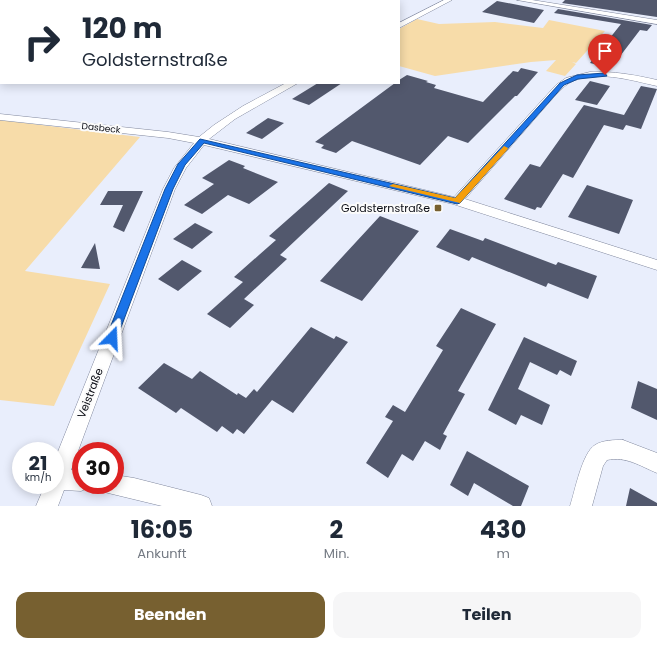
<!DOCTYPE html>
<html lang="de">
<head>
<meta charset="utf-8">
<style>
	body { margin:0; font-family:Poppins,sans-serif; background:#f6f6f7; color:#1f2937; height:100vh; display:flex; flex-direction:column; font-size:15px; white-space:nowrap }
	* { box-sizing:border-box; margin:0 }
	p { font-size:13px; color:#747a83 }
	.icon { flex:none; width:22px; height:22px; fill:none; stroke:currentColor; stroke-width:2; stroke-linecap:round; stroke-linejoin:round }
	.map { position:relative; height:506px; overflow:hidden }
	.side { display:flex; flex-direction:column; background:#fff; flex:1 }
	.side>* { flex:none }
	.hud { position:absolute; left:0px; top:0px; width:400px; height:84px; box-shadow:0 2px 10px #0003; background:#fff; color:#1f2937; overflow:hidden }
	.speed { position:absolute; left:12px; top:442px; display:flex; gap:8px; font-size:20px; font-weight:700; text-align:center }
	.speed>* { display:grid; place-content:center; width:52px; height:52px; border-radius:50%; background:#fff; box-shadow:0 2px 10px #0003; line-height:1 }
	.speed small { font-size:10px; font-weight:400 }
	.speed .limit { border:6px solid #d22; background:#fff; color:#111 }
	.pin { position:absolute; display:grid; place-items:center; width:34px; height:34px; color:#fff; margin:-41px -17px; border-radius:50% 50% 50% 0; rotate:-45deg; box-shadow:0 0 4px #0007 }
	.pin .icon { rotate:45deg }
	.me { position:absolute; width:44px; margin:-22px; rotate:21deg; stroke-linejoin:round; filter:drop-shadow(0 0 3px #0008) }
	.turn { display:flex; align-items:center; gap:14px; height:84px; padding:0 16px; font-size:18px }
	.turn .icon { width:52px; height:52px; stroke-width:2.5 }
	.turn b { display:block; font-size:28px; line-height:34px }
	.eta { display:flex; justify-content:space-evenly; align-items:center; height:68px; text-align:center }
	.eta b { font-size:24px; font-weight:700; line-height:28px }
	.cta { display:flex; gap:8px; margin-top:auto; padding:8px 16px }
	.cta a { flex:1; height:46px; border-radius:12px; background:#776030; color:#fff; font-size:16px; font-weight:700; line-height:46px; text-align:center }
	.cta a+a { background:#f6f6f7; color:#1f2937 }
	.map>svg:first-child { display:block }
	.green { fill:#f7dca9 }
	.building { fill:#52586d }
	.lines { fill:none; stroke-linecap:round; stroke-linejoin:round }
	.street-casing { stroke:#81889e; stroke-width:1 }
	.street { fill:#fff; fill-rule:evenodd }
	.route { fill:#1a73e8; stroke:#114b97 }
	.slow { fill:#f59e0b }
	.poi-dot { fill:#776030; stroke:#fbfbfb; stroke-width:1.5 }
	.labels { text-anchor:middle; stroke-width:4; stroke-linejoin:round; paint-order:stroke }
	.far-street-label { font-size:9px; fill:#0b0d15; stroke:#fbfbfb }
	.poi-label { font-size:11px; fill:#0b0d15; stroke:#fbfbfb; text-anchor:end }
	.street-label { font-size:11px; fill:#0b0d15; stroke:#fbfbfb }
</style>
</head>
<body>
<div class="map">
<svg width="657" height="506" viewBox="0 0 657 506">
	<rect width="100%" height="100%" fill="#e9eefc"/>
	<path class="green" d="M417,19L439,24L495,22L543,28L549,20L605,31L576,63L572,62L576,64L565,76L546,71L556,60L531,62L435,76L399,66V29Z
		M0,120L140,137L25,271L110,284L54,406L0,400Z"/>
	<path class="building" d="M565,0H657V17L562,3Z
		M497,1L544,10L534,23L482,12Z
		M558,9L652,25L647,31L640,30L611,68L590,63L621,24L554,13Z
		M521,68L538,72L517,96H515L468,143L448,136L420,165L352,141L336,153L321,148L324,145L315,142L395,83H399V80L407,75L428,81L426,82L436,85L434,88L483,102L513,71L518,72Z
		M590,81L610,86L597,105L575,100Z
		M318,83H342L309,105L292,99Z
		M641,86L657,89L641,129L626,125L623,130L604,125L573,178L563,174L541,208L537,207L535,210L504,199L530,164L540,167L584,105L624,115Z
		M268,118L284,123L262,139L246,133Z
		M229,160L245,166L243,168L278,182L249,204L228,195L202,214L184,205L214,184L202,178Z
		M329,183L348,191L280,255L287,259L244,299L254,305L230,328L207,314L243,282L234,277L276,240L269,236Z
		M587,185L633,200L619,234L568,217Z
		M108,191H143L124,232L113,227L123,205H100Z
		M380,216L419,231L362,301L320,281Z
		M195,223L213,232L192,249L173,239Z
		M450,229L483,241L485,238L556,265L558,262L597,276L588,299L548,283L546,287L472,257L469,261L436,247Z
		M95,243L100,269L81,268Z
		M182,260L202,271L178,291L158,279Z
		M461,308L496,324L458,391L465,394L443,434L447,436L440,450L425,441L413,461L402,454L388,478L366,463L393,421L385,417L393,405L405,412L443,350L436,346Z
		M311,327L334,339L336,336L348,342L293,413L272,400L244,434L237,429L233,434L222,426L217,432L181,408L176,413L138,388L164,363L192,379L200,371L237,395L238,393L246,398L254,389L257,392Z
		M524,337L577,361L571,376L560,370L557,375L530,362L518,389L550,405L542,425L521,415L516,425L488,410Z
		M638,381L657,389V420L631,408Z
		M467,451L529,486L521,506H513L474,483L468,496L450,485Z
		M630,488L657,503V506H626Z"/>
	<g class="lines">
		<defs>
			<path id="street" d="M444,0H452L399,28V23Z
				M517,0H532L657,20V24Z
				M590,72C613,71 635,75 657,80V86C630,80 595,69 569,83C563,87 558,93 553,98L465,199L657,260V270L453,204L204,145L186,168L175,189L71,470L81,471V485H90L88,488L81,491L64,490L58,506H36L45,485H55V459L163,189L174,168L194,143L168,138L0,120V114L168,132L199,137L214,125L243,106L286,83H298L235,119L209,139L454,197L556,85L566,78Z
				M623,440L657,453V473C640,466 626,456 607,460L603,466L592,506H570C575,491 582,453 595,445C603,440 614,440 623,440Z
				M115,475L134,478L201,495L209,498L212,506H162L104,492L101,485H115Z"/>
		</defs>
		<use href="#street" class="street-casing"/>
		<use href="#street" class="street"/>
	</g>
	<path class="route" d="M605,73L607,76L578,79L564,85L460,203L457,204L204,143L185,165L173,189L117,338L115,341H108L106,338L165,189L178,164L200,139L455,198L560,83L577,75Z"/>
	<path class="slow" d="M504,146L508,148L507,150L460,203L389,186L393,184L455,198Z"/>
	<rect class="poi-dot" x="434" y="204" width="8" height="8" rx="2"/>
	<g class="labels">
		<g class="far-street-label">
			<text transform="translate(101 128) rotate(6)" y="3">Dasbeck</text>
		</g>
		<g class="poi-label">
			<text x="430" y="212">Goldsternstraße</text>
		</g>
		<g class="street-label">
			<text transform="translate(90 393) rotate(-69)" y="4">Veistraße</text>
		</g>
	</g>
</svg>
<div class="speed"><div>21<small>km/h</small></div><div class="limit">30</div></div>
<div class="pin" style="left:605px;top:75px;background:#d93025"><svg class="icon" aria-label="arrive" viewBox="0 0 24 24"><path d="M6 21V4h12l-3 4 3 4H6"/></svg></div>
<svg class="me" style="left:112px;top:338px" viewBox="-20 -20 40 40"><path d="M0-17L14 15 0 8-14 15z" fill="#1a73e8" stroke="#fff" stroke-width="4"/></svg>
<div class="hud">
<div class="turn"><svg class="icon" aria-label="right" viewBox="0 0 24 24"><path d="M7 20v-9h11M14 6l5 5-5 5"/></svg><div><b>120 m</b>Goldsternstraße</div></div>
</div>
</div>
<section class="side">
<div class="eta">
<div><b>16:05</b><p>Ankunft</p></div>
<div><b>2</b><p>Min.</p></div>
<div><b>430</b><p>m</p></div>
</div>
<div class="cta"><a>Beenden</a><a>Teilen</a></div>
</section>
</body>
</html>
